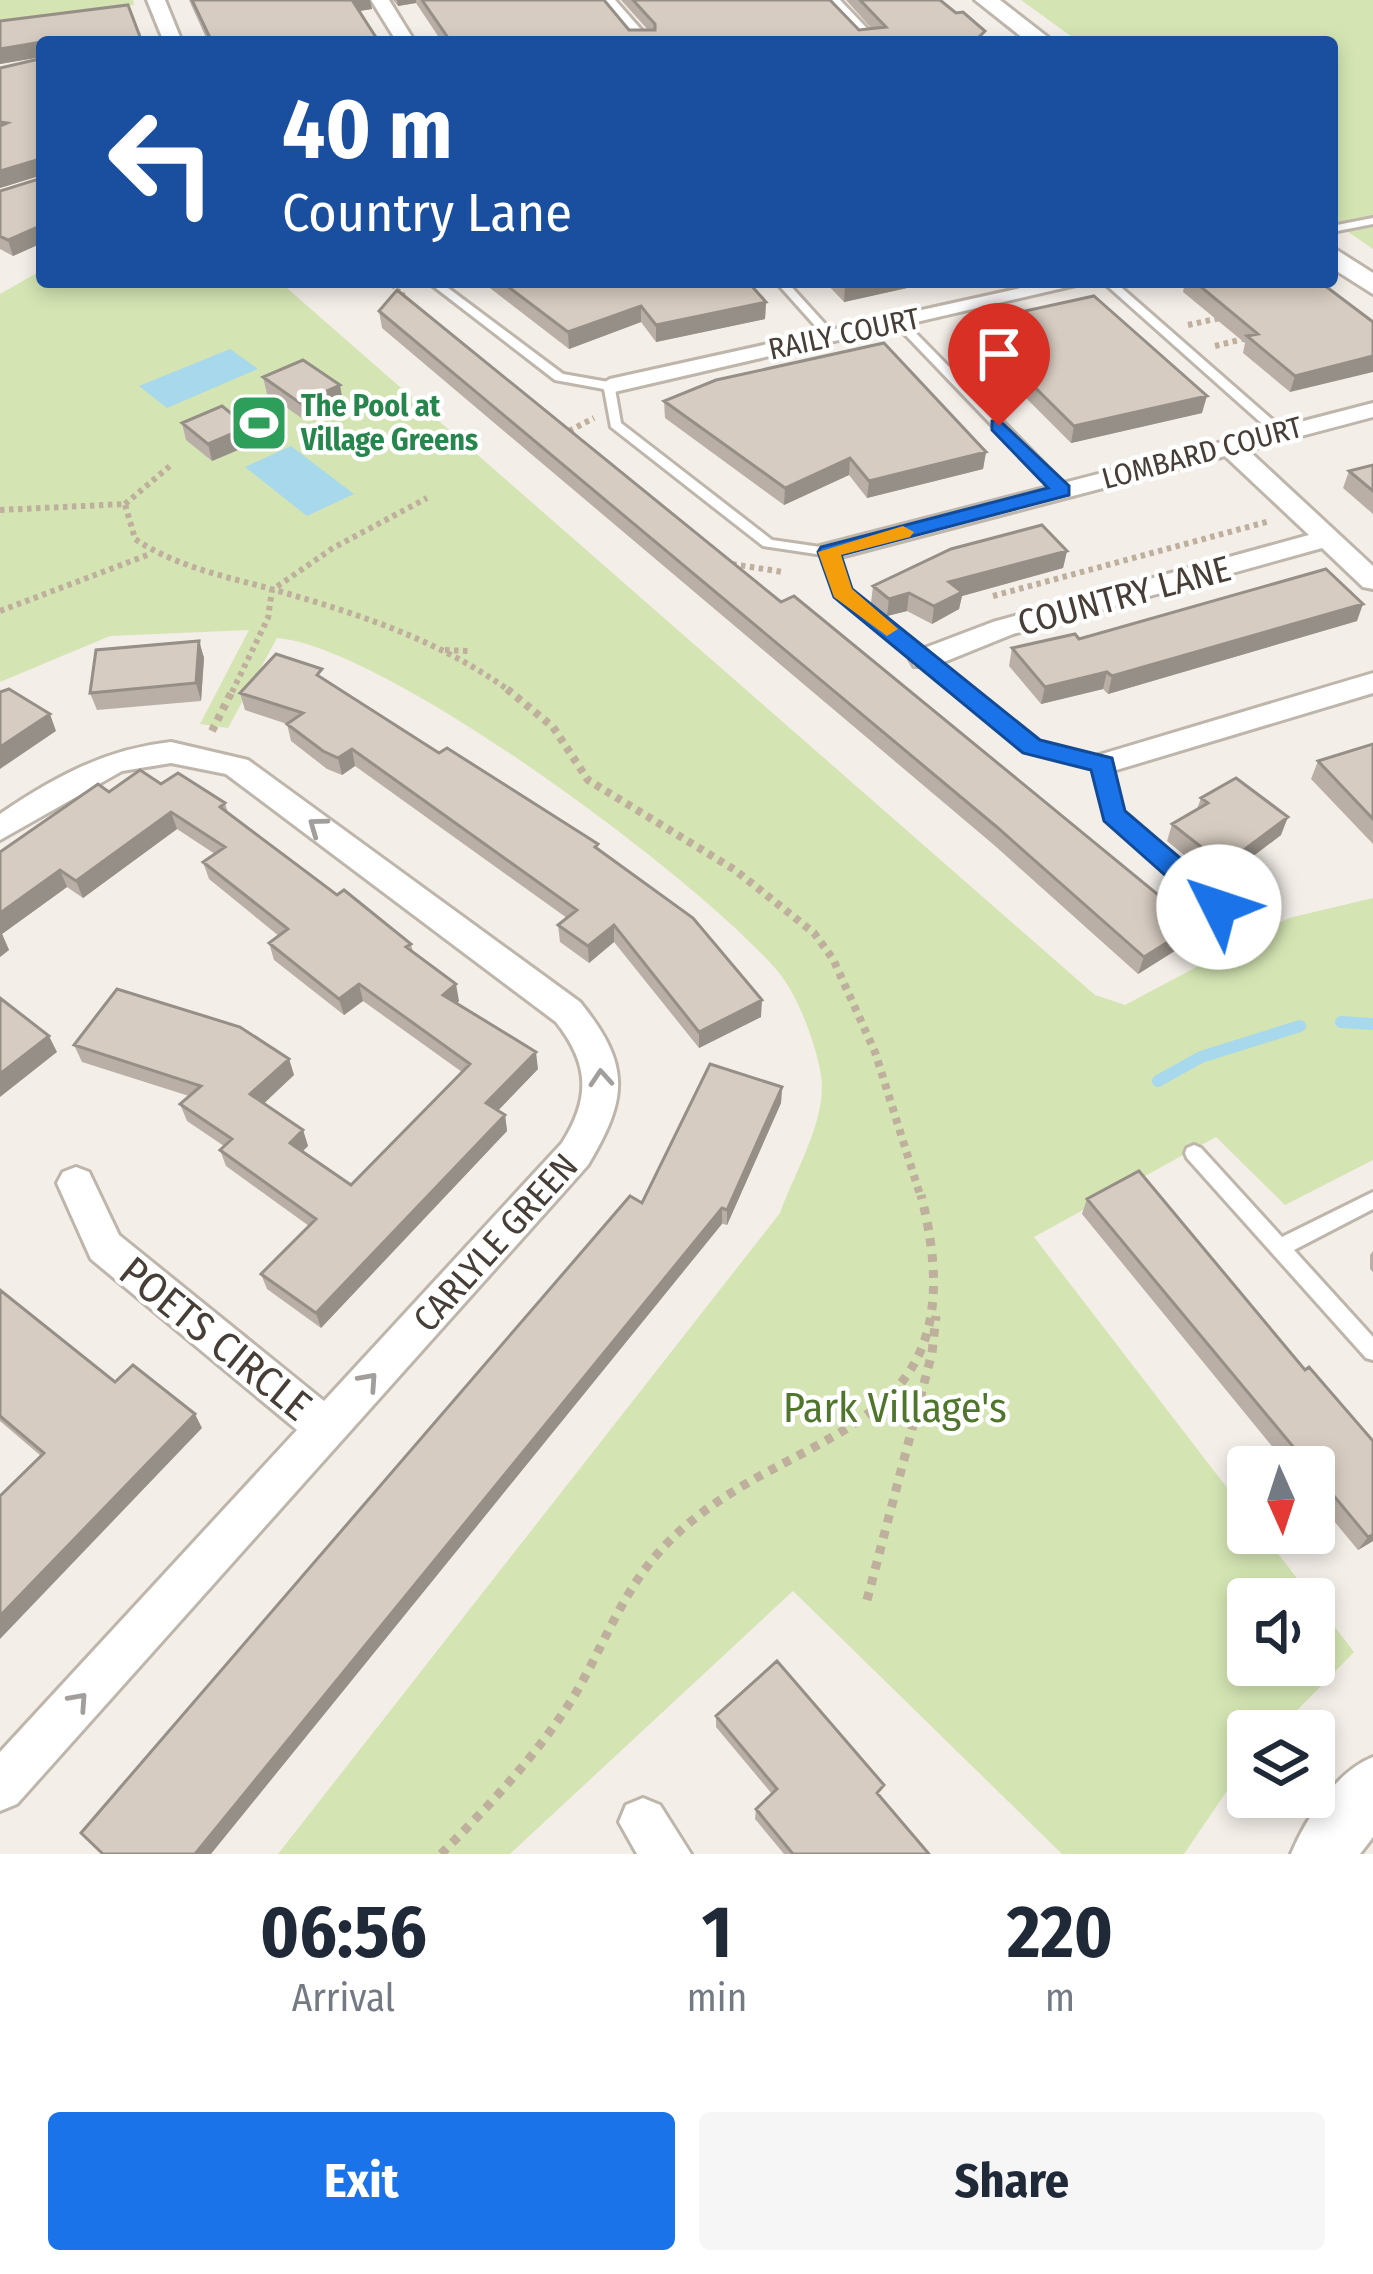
<!DOCTYPE html>
<html lang="en">
<head>
<meta charset="utf-8">
<style>
	body { margin:0; font-family:"Fira Sans Condensed",sans-serif; background:#f6f6f7; color:#1f2937; height:100vh; display:flex; flex-direction:column; font-size:45px; white-space:nowrap }
	* { box-sizing:border-box; margin:0 }
	p { font-size:39px; color:#747a83 }
	.icon { flex:none; width:66px; height:66px; fill:none; stroke:currentColor; stroke-width:2; stroke-linecap:round; stroke-linejoin:round }
	.map { position:relative; height:1854px; overflow:hidden }
	.drawer { display:flex; flex-direction:column; background:#fff; flex:1 }
	.drawer>* { flex:none }
	.top-card { position:absolute; left:36px; top:36px; width:1302px; height:252px; border-radius:12px; box-shadow:0 6px 18px #0003; background:#1a4fa0; color:#fff; overflow:hidden }
	.needle { width:78px; rotate:177deg }
	.tools { position:absolute; left:1227px; top:1446px; display:grid; gap:24px }
	.tools a { display:grid; place-items:center; width:108px; height:108px; border-radius:12px; background:#fff; box-shadow:0 6px 18px #0003; font-size:60px }
	.pin { position:absolute; display:grid; place-items:center; width:102px; height:102px; color:#fff; margin:-123px -51px; border-radius:50% 50% 50% 0; rotate:-45deg; box-shadow:0 0 12px #0007 }
	.pin .icon { rotate:45deg }
	.me { position:absolute; width:132px; margin:-66px; rotate:311deg; stroke-linejoin:round; filter:drop-shadow(0 0 9px #0008) }
	.turn { display:flex; align-items:center; gap:42px; height:252px; padding:0 48px; font-size:54px }
	.turn .icon { width:156px; height:156px; stroke-width:2.5 }
	.turn b { display:block; font-size:84px; line-height:102px }
	.eta { display:flex; justify-content:space-evenly; align-items:center; height:204px; text-align:center }
	.eta b { font-size:72px; font-weight:700; line-height:84px }
	.action { display:flex; gap:24px; margin-top:auto; padding:24px 48px }
	.action a { flex:1; height:138px; border-radius:12px; background:#1a73e8; color:#fff; font-size:48px; font-weight:700; line-height:138px; text-align:center }
	.action a+a { background:#f6f6f7; color:#1f2937 }
	.map>svg:first-child { display:block }
	.green { fill:#d4e5b3 }
	.water { fill:#a7d8ec }
	.lines { fill:none; stroke-linecap:round; stroke-linejoin:round }
	.stream { stroke:#a7d8ec; stroke-width:12 }
	.service-casing { stroke:#beb5ab; stroke-width:6 }
	.minor-casing { stroke:#beb5ab; stroke-width:6 }
	.tertiary-casing { stroke:#beb5ab; stroke-width:6 }
	.path-far3 { stroke:#bfaf9d; stroke-width:4.5; stroke-dasharray:3 3; stroke-linecap:butt }
	.path-far2 { stroke:#bfaf9d; stroke-width:6; stroke-dasharray:4.5 4.5; stroke-linecap:butt }
	.path-far1 { stroke:#bfaf9d; stroke-width:8; stroke-dasharray:6 6; stroke-linecap:butt }
	.path { stroke:#bfaf9d; stroke-width:9; stroke-dasharray:8 8; stroke-linecap:butt }
	.service { fill:#fff; fill-rule:evenodd }
	.minor { fill:#fff; fill-rule:evenodd }
	.tertiary { fill:#fff; fill-rule:evenodd }
	.wall { fill:#b9afa6 }
	.shaded-wall { fill:#968f87 }
	.building { fill:#d7ccc1; stroke:#968f87; stroke-width:3 }
	.oneway { stroke:#a29e9b }
	.route { fill:#1a73e8; stroke:#114b97; stroke-width:3 }
	.slow { fill:#f59e0b }
	.labels { text-anchor:middle; stroke-width:9; stroke-linejoin:round; paint-order:stroke }
	.far-street-label { font-size:30px; fill:#463e37; stroke:#fff }
	.far-leisure-label { font-size:30px; font-weight:bold; fill:#27864d; stroke:#fff; text-anchor:start }
	.street-label { font-size:36px; fill:#463e37; stroke:#fff }
	.near-street-label { font-size:42px; fill:#463e37; stroke:#fff }
	.near-park-label { font-size:42px; fill:#50752d; stroke:#fff }
</style>
</head>
<body>
<div class="map">
<svg width="1373" height="1854" viewBox="0 0 1373 1854">
	<rect width="100%" height="100%" fill="#f3eee8"/>
	<path class="green" d="M0,0H133L134,5L0,23Z
		M1021,0H1373V249L1332,221V42H1079Z
		M42,270V282H280L1095,995L1125,1005L1289,918L1373,898V1160L1285,1205L1216,1137L1034,1237L1248,1515V1533H1262L1313,1599H1248V1665H1314V1600L1354,1652L1277,1731H1248V1760L1184,1854H1062L793,1591L510,1854H278L780,1213C794,1174 828,1118 821,1075C816,1045 799,998 780,974C707,885 388,647 277,638L228,728L200,724L249,630L110,636L0,682V294Z"/>
	<path class="water" d="M230,349L258,369L167,408L139,386Z
		M291,446L354,494L307,516L245,467Z"/>
	<g class="lines">
		<path class="stream" d="M1341,1022L1373,1024
			M1158,1081L1201,1057L1300,1026"/>
		<defs>
			<path id="service" d="M1373,218V224L1332,232V226Z
				M428,282H440L563,374L614,383L621,423L772,540L834,549L848,590L1037,743L1108,760L1120,813L1224,903L1226,907L1224,911H1212L1108,819L1096,768L1027,751L837,595L823,555L763,546L611,427L604,389L555,380Z
				M776,282H787L835,335V339H827Z
				M1103,282H1115L1284,430V436H1276Z
				M895,320H903L1067,487V493H1057L895,324Z
				M1194,1145L1201,1148L1282,1237L1373,1192V1209L1294,1250L1373,1337V1360L1366,1358L1187,1158L1185,1153L1187,1148Z"/>
			<path id="minor" d="M147,0H165L182,42H164Z
				M371,0H389L415,42H397Z
				M597,0H615L652,42H633Z
				M821,0H840L880,42H861Z
				M1048,282H1089L610,393L598,386L610,379Z
				M1373,403V417L1248,450L1373,566V589L1363,587L1322,548L1013,634L934,666H914L910,659L914,652L993,622L1309,535L1225,456L829,560L816,552L820,546Z
				M1373,673V693L1103,774L1088,764L1092,757Z
				M171,742L248,760L580,1002C631,1065 628,1098 588,1165L17,1804L0,1811V1752L297,1430L91,1259L57,1183L63,1172L76,1167L89,1172L119,1235L324,1401L562,1143C591,1097 589,1064 556,1022L226,774L171,763L122,771L0,840V814C54,777 106,749 171,742Z
				M643,1798L660,1805L691,1854H637L619,1822L626,1805Z"/>
			<path id="tertiary" d="M975,0H1000L1054,42H1028Z
				M1332,247L1373,273V294L1332,268Z
				M1373,1757V1837L1360,1854H1291C1306,1818 1336,1772 1373,1757Z"/>
		</defs>
		<use href="#service" class="service-casing"/>
		<use href="#minor" class="minor-casing"/>
		<use href="#tertiary" class="tertiary-casing"/>
		<path class="path-far3" d="M388,282L405,296"/>
		<path class="path-far2" d="M1188,325L1220,318
			M1215,346L1247,338
			M569,431L594,418
			M125,504L171,465
			M0,510L125,504L135,539C180,569 230,577 282,592C362,615 443,642 511,692
			M732,564L783,572
			M993,596L1270,521
			M0,611L150,554
			M445,650L468,651
			M232,692L268,618L272,590L333,548L427,498"/>
		<path class="path-far1" d="M507,689L553,727L588,780L735,870L814,933L833,959L875,1052L921,1198
			M212,731L233,689"/>
		<path class="path" d="M867,1600L932,1353L936,1316
			M441,1854C488,1807 535,1757 571,1701C600,1654 618,1601 653,1559C770,1418 988,1457 921,1195"/>
		<use href="#service" class="service"/>
		<use href="#minor" class="minor"/>
		<use href="#tertiary" class="tertiary"/>
	</g>
	<path class="wall" d="M189,0H370L372,9L359,11L379,42H208Z
		M393,0H604L629,30H648L621,0H830L859,30L872,29L846,0H940L984,42H442L416,3L398,6Z
		M0,21L42,42V243L13,256L0,249V191L39,179V176L0,188V68L39,59V57L0,64Z
		M482,282H748L766,302L765,319L656,342L641,322L569,349Z
		M825,282H934L844,302Z
		M1185,282H1320L1373,322L1290,392L1243,353L1245,343L1183,292Z
		M379,311L781,602L1195,925L1189,942L1138,974L994,845L382,328Z
		M970,323L1202,413L1071,443L968,340Z
		M263,377L343,402L303,419L267,394Z
		M664,401L986,452L983,469L867,498L849,475L784,505L665,418Z
		M182,423L252,444L212,461L186,440Z
		M1373,465V514L1343,488L1349,471Z
		M1067,551L1063,568L962,596L959,609L932,624L907,611L887,616L871,603L873,586Z
		M1357,621L1108,694L1103,689L1041,704L1009,666L1012,648L1079,639Z
		M199,641L204,658L201,701L97,710L90,693Z
		M325,679L439,753L599,850L761,1017L699,1048L614,942L589,963L560,942L558,925L567,918L355,766L342,775L327,769L291,741L287,724L245,710L240,693Z
		M1373,744V844L1311,779L1318,761Z
		M161,784L225,803L228,813L337,895L411,944L413,952L459,1001L456,1004L538,1069L498,1110L505,1115L507,1131L321,1328L267,1289L261,1274L309,1226L226,1166L220,1150L224,1146L187,1121L180,1104L189,1096L82,1062L74,1045L289,1059L294,1075L263,1103L303,1130L308,1146L302,1151L351,1185L462,1072L363,1001L344,1015L274,960L269,943L279,936L209,879L203,862L215,854L177,829L83,898L67,887L2,934L9,950L0,957V852L109,792Z
		M1201,798L1281,835L1218,883L1167,841L1172,824L1197,809Z
		M782,1087L781,1103L727,1225L642,1203Z
		M1087,1199L1305,1370L1373,1441V1541L1358,1550L1314,1497V1467H1289L1082,1214Z
		M1373,1251V1272L1370,1269V1255Z
		M0,1290L115,1382L202,1428L41,1456L0,1421Z
		M716,1716L881,1795L880,1796L929,1854H784L755,1819L756,1809L772,1794L716,1727Z"/>
	<path class="shaded-wall" d="M351,0H370L372,9L353,12Z
		M397,0H416V3L398,6Z
		M41,42L42,57L0,64V49Z
		M40,159L42,175L0,188V171Z
		M42,225V243L13,256L8,240Z
		M860,282H934L844,302L845,285Z
		M766,302L765,319L656,342V325Z
		M641,306V322L569,349L568,332Z
		M1373,356V372L1290,392L1295,376Z
		M340,385L343,402L303,419L300,403Z
		M1207,396L1202,413L1071,443L1074,426Z
		M248,427L252,444L212,461L208,444Z
		M986,452L983,469L867,498L869,481Z
		M850,458L849,475L784,505L785,488Z
		M1067,551L1063,568L962,596L959,609L932,624L934,606L949,582Z
		M909,593L907,611L887,616L889,599Z
		M1363,604L1357,621L1108,694L1112,676Z
		M199,641L204,658L201,701L196,683Z
		M1107,672L1103,689L1041,704L1045,687Z
		M50,714L56,731L0,769V747Z
		M352,749L355,766L342,775L338,758Z
		M171,812L177,829L83,898L76,881Z
		M1288,817L1281,835L1218,883L1224,865Z
		M60,870L67,887L2,934L9,950L0,957V913Z
		M614,925V942L589,963L588,946Z
		M1195,925L1189,942L1138,974L1144,957Z
		M359,984L363,1001L344,1015L339,999Z
		M456,984L459,1001L446,1012L443,995Z
		M762,1000L761,1017L699,1048V1032Z
		M49,1036L57,1052L0,1097V1074Z
		M536,1052L538,1069L489,1120L486,1103Z
		M289,1059L294,1075L256,1111L250,1094Z
		M782,1087L781,1103L727,1225V1210Z
		M505,1115L507,1131L321,1328L316,1313Z
		M303,1130L308,1146L295,1159L290,1143Z
		M722,1208V1224L211,1854H195Z
		M195,1414L202,1428L0,1639V1616Z
		M1373,1535V1541L1358,1550L1368,1537Z"/>
	<path class="building" d="M192,0H352L379,42H212Z
		M422,0H604L629,30H655V24L633,0H830L859,30L886,27L860,0H940L956,13L963,12L985,31L974,42H451Z
		M128,5L142,42H42V225L8,240L0,236V191L39,179L40,159L0,171V126L7,123L0,122V68L39,59L41,42L0,49V21Z
		M502,282H748L766,302L656,325L641,306L568,332Z
		M1195,282H1320L1373,322V356L1295,376L1247,336L1258,334Z
		M397,290L781,602L794,596L1195,925L1144,957L998,828L379,311Z
		M1094,296L1207,396L1074,426L970,323Z
		M884,343L986,452L869,481L850,458L785,488L664,401L716,380Z
		M303,360L340,385L300,403L263,377Z
		M222,406L248,427L208,444L182,423Z
		M1373,465V491L1349,471Z
		M1042,525L1067,551L949,582L962,592L934,606L909,593L889,599L873,586L951,549Z
		M1326,569L1363,604L1112,676L1107,672L1045,687L1012,648L1075,634L1079,639Z
		M199,641L196,683L90,693L96,650Z
		M276,654L322,669L317,675L439,753L447,748L598,844L595,847L693,918L762,1000L699,1032L614,925L588,946L558,925L577,910L352,749L338,758L323,751L287,724L303,713L240,693Z
		M9,689L50,714L0,747V692Z
		M1373,744V819L1318,761Z
		M140,770L161,784L178,773L225,803L220,807L337,895L344,890L411,944L406,947L456,984L443,995L536,1052L486,1103L505,1115L316,1313L261,1274L316,1219L220,1150L232,1139L180,1104L201,1086L74,1045L117,989L240,1027L289,1059L250,1094L303,1130L290,1143L351,1185L470,1064L359,984L339,999L269,943L288,929L203,862L225,847L171,812L76,881L60,870L0,913V852L98,784L109,792Z
		M1236,778L1288,817L1224,865L1172,824L1208,803L1201,798Z
		M0,998L49,1036L0,1074Z
		M710,1064L782,1087L727,1210L722,1208L195,1854H103L81,1833L630,1196L642,1203Z
		M1139,1171L1305,1370L1309,1367L1373,1441V1535L1368,1537L1314,1472V1467H1310L1087,1199Z
		M0,1290L115,1382L133,1365L195,1414L0,1616V1496L44,1453L0,1416Z
		M777,1661L884,1785L877,1793L929,1854H793L756,1809L777,1789L716,1716Z"/>
	<defs><path id="oneway-chevron" d="M-2-3.5L2.5 0L-2 3.5" fill="none" stroke-width="1.6" stroke-linecap="round" stroke-linejoin="round" transform="scale(3)"/></defs>
	<g class="oneway">
		<use href="#oneway-chevron" transform="translate(317 826) rotate(-144)"/>
		<use href="#oneway-chevron" transform="translate(601 1078) rotate(-94)"/>
		<use href="#oneway-chevron" transform="translate(369 1381) rotate(-48)"/>
		<use href="#oneway-chevron" transform="translate(79 1701) rotate(-48)"/>
	</g>
	<path class="route" d="M999,420L1069,486V495L841,555L852,589L1040,740L1112,758L1125,811L1228,899V914H1209L1104,821L1091,770L1023,753L834,597L818,552L821,547L1048,488L992,430V421Z"/>
	<path class="slow" d="M903,526L914,532L910,537L841,555L852,589L898,629L887,636L834,597L818,552Z"/>
	<defs>
		<symbol id="stadium-square" viewBox="-11 -11 22 22"><rect x="-9" y="-9" width="18" height="18" rx="4" fill="#2e9e5b" stroke="#fff"/><path d="M0-5a6.5 5 0 1 0 0 10a6.5 5 0 1 0 0-10ZM-3.5-1.8h7v3.6h-7Z" fill="#fff"/></symbol>
	</defs>
	<g fill-rule="evenodd">
		<use href="#stadium-square" x="226" y="390" width="66" height="66"/>
	</g>
	<g class="labels">
		<g class="far-street-label">
			<text transform="translate(844 334) rotate(-12)" y="10">RAILY COURT</text>
			<text transform="translate(1202 453) rotate(-15)" y="10">LOMBARD COURT</text>
		</g>
		<g class="far-leisure-label">
			<text x="301" y="416">The Pool at<tspan x="301" dy="34">Village Greens</tspan></text>
		</g>
		<g class="street-label">
			<text transform="translate(1124 595) rotate(-15)" y="13">COUNTRY LANE</text>
			<text transform="translate(495 1242) rotate(-48)" y="13">CARLYLE GREEN</text>
		</g>
		<g class="near-street-label">
			<text transform="translate(216 1338) rotate(39)" y="15">POETS CIRCLE</text>
		</g>
		<g class="near-park-label">
			<text x="895" y="1422">Park Village's</text>
		</g>
	</g>
</svg>
<div class="tools">
<a><svg class="needle" viewBox="-14 -14 28 28"><path d="M0-13l5 13h-10z" fill="#e53935"/><path d="M0 13l5-13h-10z" fill="#747a83"/></svg></a>
<a><svg class="icon" aria-label="sound" viewBox="0 0 24 24"><path d="M4 9h4l5-4v14l-5-4H4zM17 9q2 3 0 6"/></svg></a>
<a><svg class="icon" aria-label="layers" viewBox="0 0 24 24"><path d="M12 4l9 5-9 5-9-5zM3 14l9 5 9-5"/></svg></a>
</div>
<div class="pin" style="left:999px;top:426px;background:#d93025"><svg class="icon" aria-label="arrive" viewBox="0 0 24 24"><path d="M6 21V4h12l-3 4 3 4H6"/></svg></div>
<svg class="me" style="left:1219px;top:907px" viewBox="-20 -20 40 40"><circle r="19" fill="#fff"/><path d="M0-13L10 11 0 6-10 11z" fill="#1a73e8"/></svg>
<div class="top-card">
<div class="turn"><svg class="icon" aria-label="left" viewBox="0 0 24 24"><path d="M17 20v-9H6M10 6l-5 5 5 5"/></svg><div><b>40 m</b>Country Lane</div></div>
</div>
</div>
<section class="drawer">
<div class="eta">
<div><b>06:56</b><p>Arrival</p></div>
<div><b>1</b><p>min</p></div>
<div><b>220</b><p>m</p></div>
</div>
<div class="action"><a>Exit</a><a>Share</a></div>
</section>
</body>
</html>
